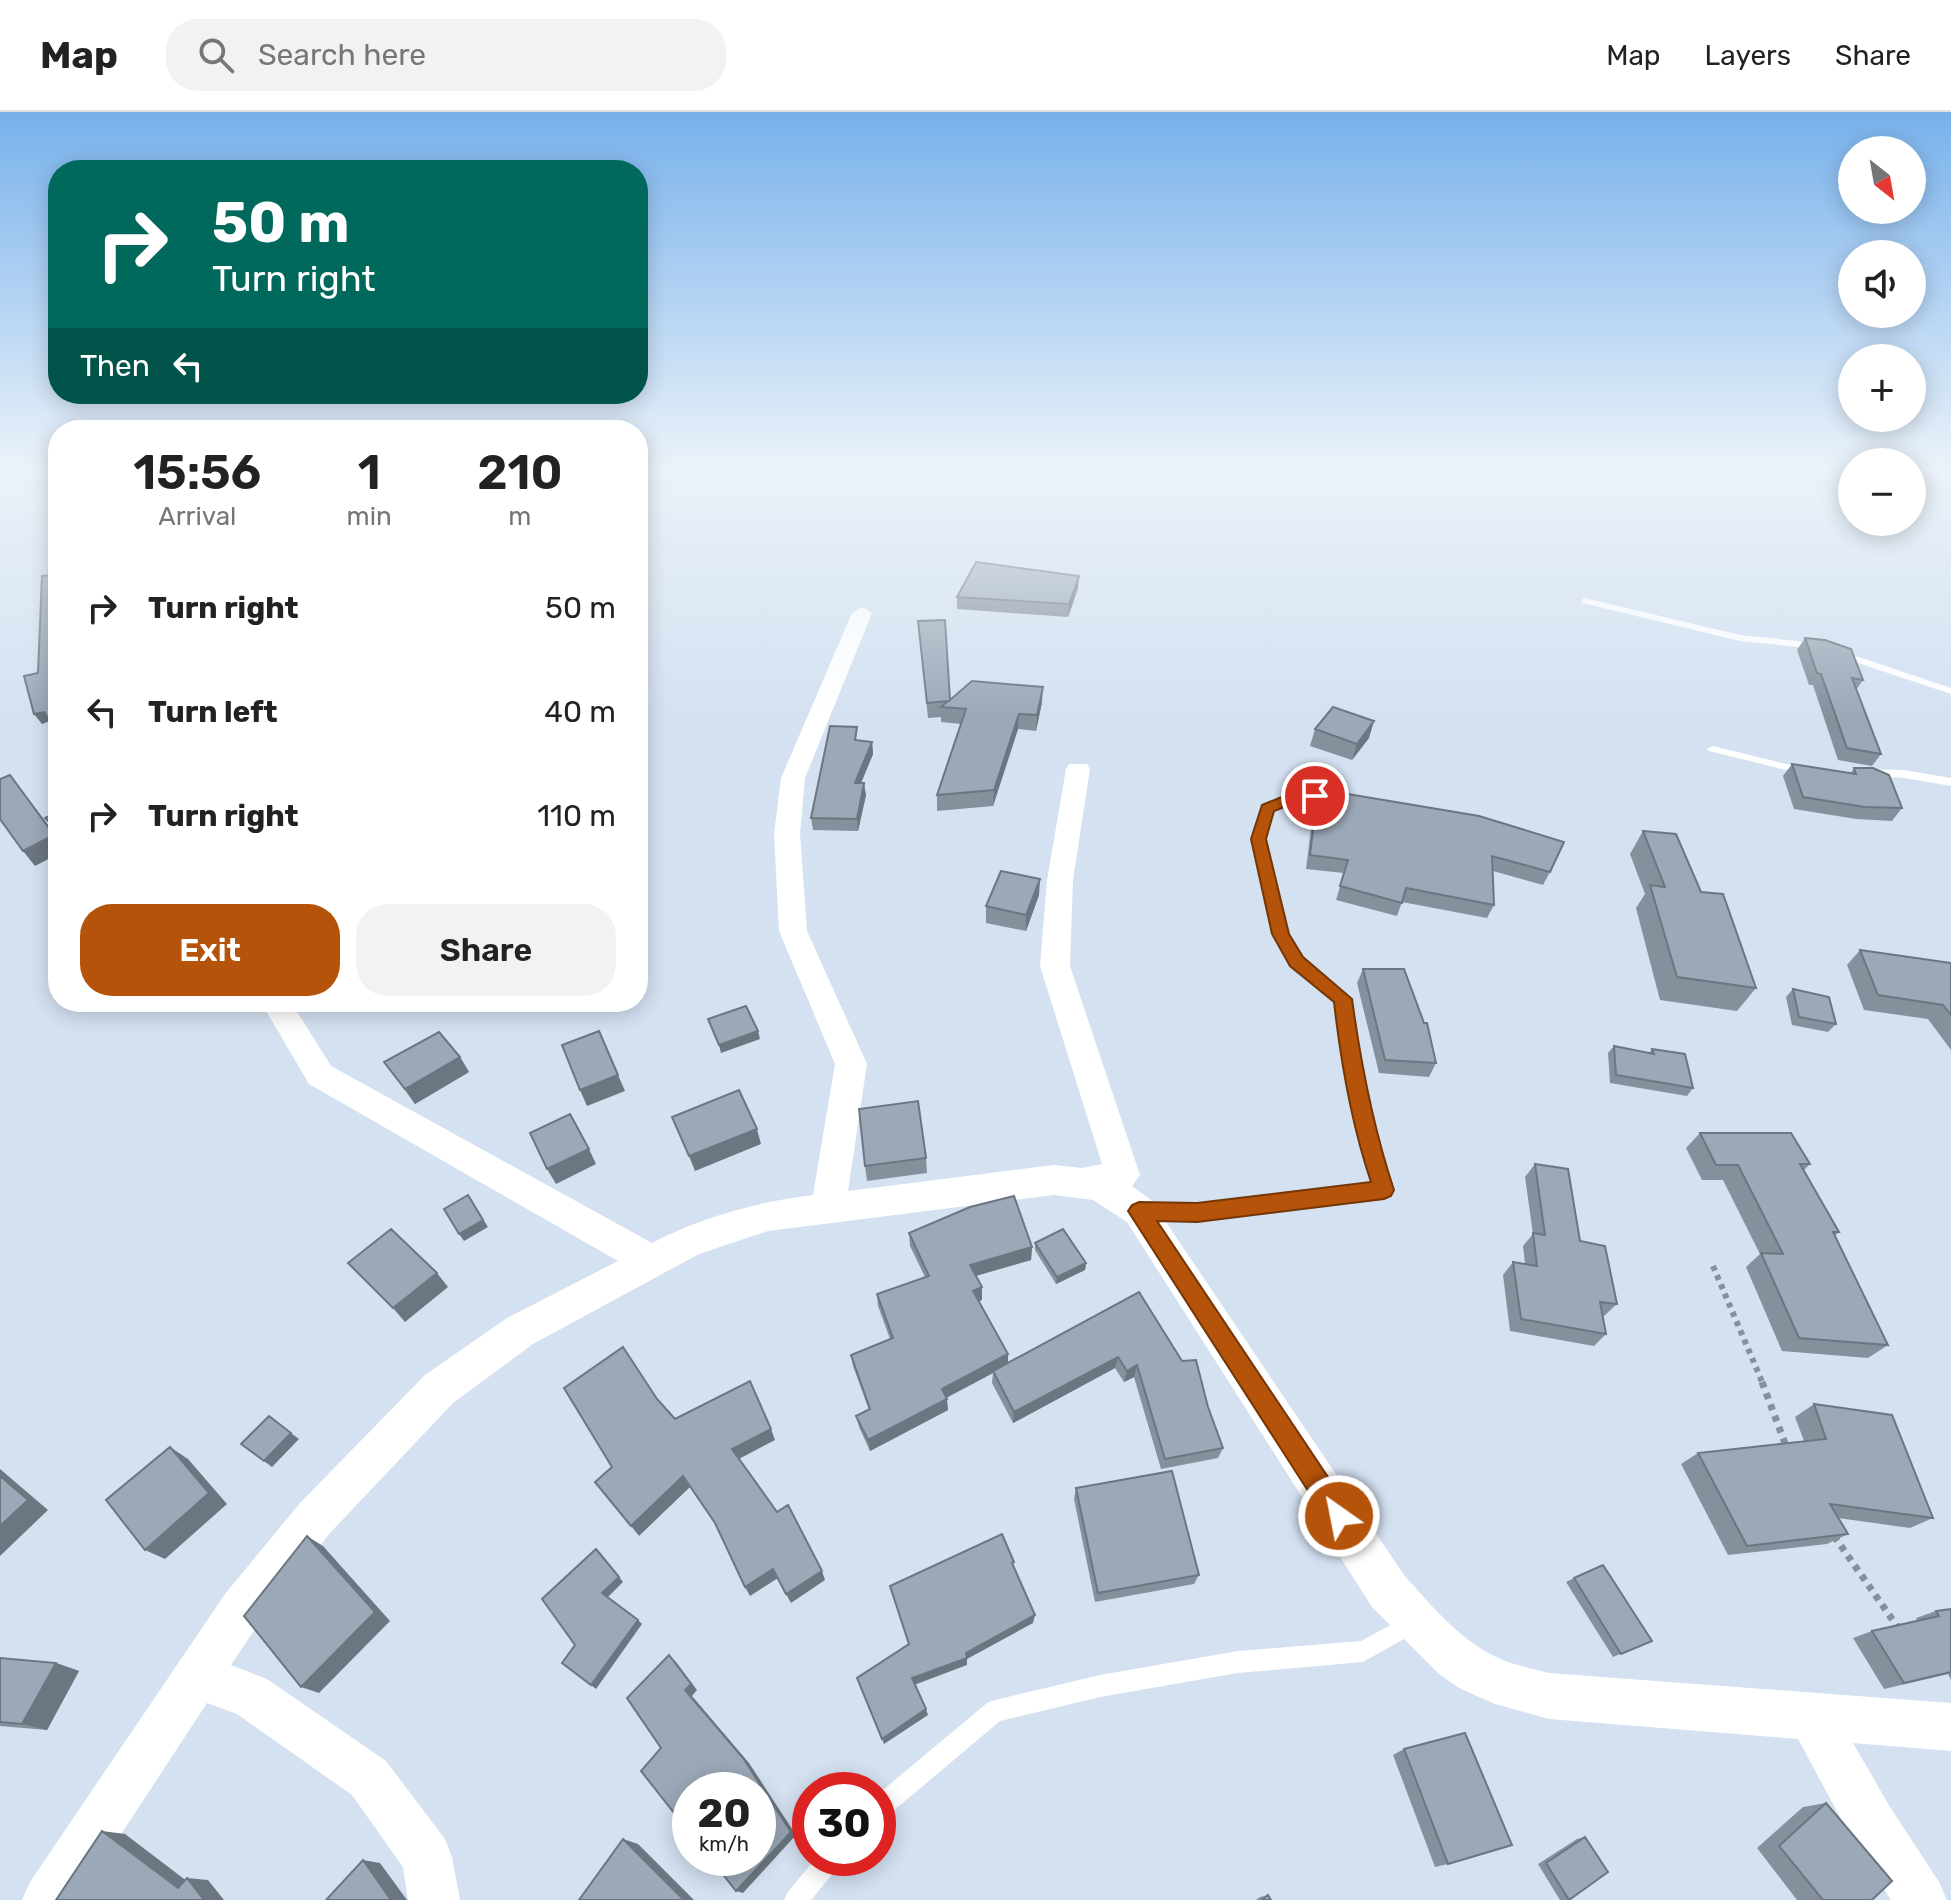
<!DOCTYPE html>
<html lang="en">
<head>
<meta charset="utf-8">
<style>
	body { margin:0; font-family:Rubik,sans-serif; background:#f2f2f2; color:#222; height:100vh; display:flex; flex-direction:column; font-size:30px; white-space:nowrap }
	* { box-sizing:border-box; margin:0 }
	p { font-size:26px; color:#767676 }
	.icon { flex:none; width:44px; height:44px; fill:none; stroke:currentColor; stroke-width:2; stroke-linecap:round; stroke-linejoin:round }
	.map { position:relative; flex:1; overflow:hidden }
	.drawer { position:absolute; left:48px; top:308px; width:600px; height:592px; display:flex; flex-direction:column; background:#fff; border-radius:32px; box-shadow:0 4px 20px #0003 }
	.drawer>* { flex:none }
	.banner { position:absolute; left:48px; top:48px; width:600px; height:244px; border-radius:32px; box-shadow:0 4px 20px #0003; background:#00695c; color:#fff; overflow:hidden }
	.needle { width:52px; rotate:149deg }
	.controls { position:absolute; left:1838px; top:24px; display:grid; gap:16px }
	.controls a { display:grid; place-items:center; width:88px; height:88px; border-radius:50%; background:#fff; box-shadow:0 4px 20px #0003; font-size:40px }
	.speed { position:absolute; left:672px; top:1660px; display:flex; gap:16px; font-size:40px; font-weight:700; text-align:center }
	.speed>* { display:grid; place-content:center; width:104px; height:104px; border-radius:50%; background:#fff; box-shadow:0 4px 20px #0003; line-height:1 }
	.speed small { font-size:20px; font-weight:400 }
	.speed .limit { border:12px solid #d22; background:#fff; color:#111 }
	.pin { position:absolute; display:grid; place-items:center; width:68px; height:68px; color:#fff; margin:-34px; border:4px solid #fff; border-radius:50%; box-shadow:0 2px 8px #0007 }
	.me { position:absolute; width:88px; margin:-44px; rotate:327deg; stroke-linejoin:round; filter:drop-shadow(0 0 6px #0008) }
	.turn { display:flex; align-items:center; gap:28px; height:168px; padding:0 32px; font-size:36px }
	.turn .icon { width:104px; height:104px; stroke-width:2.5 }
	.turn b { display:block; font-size:56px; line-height:68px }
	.then { display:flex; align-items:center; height:76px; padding:0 32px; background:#0003; gap:16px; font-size:30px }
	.eta { display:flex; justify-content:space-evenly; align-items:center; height:136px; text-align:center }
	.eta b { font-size:48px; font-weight:600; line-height:56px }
	.action { display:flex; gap:16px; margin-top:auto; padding:16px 32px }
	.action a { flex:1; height:92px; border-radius:32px; background:#b45309; color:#fff; font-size:32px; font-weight:600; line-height:92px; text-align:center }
	.action a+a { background:#f2f2f2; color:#222 }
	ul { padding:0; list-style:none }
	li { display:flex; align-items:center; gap:24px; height:104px; padding:0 32px }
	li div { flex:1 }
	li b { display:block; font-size:30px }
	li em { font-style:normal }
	header { display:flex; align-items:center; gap:48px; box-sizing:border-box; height:112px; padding:0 40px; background:#fff; border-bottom:2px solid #e0e0e0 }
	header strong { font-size:38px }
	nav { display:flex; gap:44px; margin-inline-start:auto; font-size:28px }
	.search { width:560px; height:72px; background:#f2f2f2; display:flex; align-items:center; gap:20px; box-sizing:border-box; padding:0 28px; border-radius:32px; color:#767676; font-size:30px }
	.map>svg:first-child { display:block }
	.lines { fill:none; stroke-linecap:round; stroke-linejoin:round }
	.path-far1 { stroke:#85909b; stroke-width:6; stroke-dasharray:5 5; stroke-linecap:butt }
	.path { stroke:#85909b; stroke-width:7; stroke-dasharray:6 6; stroke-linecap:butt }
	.lane { fill:#fff; fill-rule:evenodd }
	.street { fill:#fff; fill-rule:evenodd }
	.wall { fill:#85909d }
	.shaded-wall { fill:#6c7680 }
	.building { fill:#9ba8b7; stroke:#6c7680; stroke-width:2 }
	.route { fill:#b45309; stroke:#753606; stroke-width:2 }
</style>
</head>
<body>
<header>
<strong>Map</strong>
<div class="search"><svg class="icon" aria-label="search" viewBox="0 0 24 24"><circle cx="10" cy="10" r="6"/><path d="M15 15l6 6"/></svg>Search here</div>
<nav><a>Map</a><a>Layers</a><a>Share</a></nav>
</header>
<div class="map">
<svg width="1951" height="1788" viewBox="0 0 1951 1788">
	<rect width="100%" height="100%" fill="#d3e1f1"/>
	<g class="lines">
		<path class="path-far1" d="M1713,1154L1763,1272"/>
		<path class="path" d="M1762,1270L1786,1334
			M1834,1424L1899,1517"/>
		<path class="lane" d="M1585,486L1740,523L1818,531L1823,534L1818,537L1740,529L1582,491V487Z
			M1838,538L1951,576V582L1834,543L1833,541Z
			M1713,634L1811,658L1813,660L1807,663L1709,639L1707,637Z
			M1868,657L1904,658L1951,666V674L1904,666L1864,663V659Z
			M1334,679L1340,683L1338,686L1297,689L1273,699L1265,727L1286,822L1302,846L1350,887L1366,983L1392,1078L1390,1083L1384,1085L1197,1107L1139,1106L1133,1104L1131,1099L1133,1094L1139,1092L1197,1093L1374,1072L1351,983L1336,889L1292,852L1273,822L1253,727L1264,694L1295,681Z
			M1413,1501L1420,1504L1423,1511L1420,1518L1363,1550L1238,1561L1100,1585L1000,1609L886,1705L878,1708V1682L987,1591L995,1588L1100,1563L1238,1539L1361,1529Z
			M816,1746H843L839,1754L811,1788H784L788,1780Z"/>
		<path class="street" d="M862,495L872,501L805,666L800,722L807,819L867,952L848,1079L1054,1053L1082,1056L1102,1052L1040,854L1047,768L1066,657L1069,652H1087L1090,657L1073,768L1070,854L1140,1063L1132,1074L1151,1088L1404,1463C1430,1492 1458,1526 1494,1544C1511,1553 1531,1556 1549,1561L1951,1591V1639L1853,1631L1890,1695L1939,1770L1947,1788H1891L1854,1731L1798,1627L1549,1607L1495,1592L1459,1576L1439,1562L1372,1495L1127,1110L1093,1088L1054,1083L768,1119L699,1142L533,1232L453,1291L330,1421L257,1514L231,1553L267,1567L386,1649L445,1727L452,1745L460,1788H408L403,1755L352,1683L237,1602L207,1591L78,1788H22L30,1770L225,1482L300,1391L425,1263L507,1206L618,1149L309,972L261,890H291L331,954L652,1131C702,1105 757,1090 813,1083L835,952L779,819L774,722L781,666L852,501Z"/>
	</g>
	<path class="wall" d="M1078,476L1068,505L957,497V485Z
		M918,509L950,588L1042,590L1036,619L1018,617L993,694L937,699V683L961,612L941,610V605L928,606Z
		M1805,526L1863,568L1856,578L1881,642L1872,654L1838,648L1813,573H1809L1797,538Z
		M1315,617L1369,626L1352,648L1310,634Z
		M858,628L872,630L873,642L861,671L866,683L858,719L813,718L811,706Z
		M1792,652L1851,661L1854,656L1902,696L1892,709L1856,707L1794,697L1783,664Z
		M1318,677L1550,760L1543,773L1493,759L1494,793L1487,806L1402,790L1397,804L1336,788L1344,761L1306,757L1314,691Z
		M1643,719L1701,780L1756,876L1737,899L1660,888L1636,796L1645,782L1630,742Z
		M1039,783L1026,819L986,811V794Z
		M1860,838L1951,851V938L1928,907L1864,898L1847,853Z
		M1363,857L1436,951L1429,965L1379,961L1357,871Z
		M1793,877L1836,912L1828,920L1792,913L1786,885Z
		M1614,934L1649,941L1652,937L1693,976L1687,984L1610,971L1608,941Z
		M460,945L469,960L415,992L384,950Z
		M1700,1021L1810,1052L1804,1058L1839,1120L1835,1124L1888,1233L1868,1246L1782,1239L1746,1155L1760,1142L1723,1068H1702L1686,1036Z
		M926,1046L927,1061L867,1069L865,1054Z
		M1535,1052L1617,1192L1604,1204H1602L1606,1222L1594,1234L1510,1219L1503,1163L1513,1150L1525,1152L1523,1134L1533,1122L1525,1065Z
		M909,1121L1032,1135L1031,1148L976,1164L982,1188L979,1189L1008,1251L1139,1180L1208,1295L1223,1336L1218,1346L1161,1357L1134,1265L1124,1270L1115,1256L1013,1311L992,1271L993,1261L946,1286L948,1298L870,1339L859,1315L856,1304L869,1298L853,1254L851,1243L890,1227L878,1194L877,1182L925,1165L910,1134Z
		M1035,1131L1086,1151L1085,1158L1056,1172L1035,1138Z
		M1814,1292L1933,1406L1910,1416L1838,1406L1848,1422L1827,1432L1728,1443L1681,1352L1698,1341L1804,1329L1795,1305Z
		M1076,1376L1199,1463L1194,1472L1095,1490L1074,1387Z
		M1574,1466L1652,1529L1613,1545L1566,1470Z
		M1951,1497V1568L1948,1562L1884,1577L1853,1526L1872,1519L1918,1509L1916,1506L1936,1499Z
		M0,1546L56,1551L79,1559L47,1618L0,1614Z
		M1404,1637L1448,1752L1435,1755L1393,1643Z
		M1826,1691L1872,1788H1797L1757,1736L1803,1695Z
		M1585,1725L1569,1788H1560L1538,1752L1577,1727Z
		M1268,1783L1271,1788H1256L1260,1785Z"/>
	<path class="shaded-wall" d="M1079,464L1078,476L1068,505L1069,492Z
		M1043,575L1042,590L1036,619L1037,603Z
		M44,600L50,609L42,612L34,602Z
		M1019,602L1018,617L993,694L994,678Z
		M1374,609L1369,626L1352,648L1357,632Z
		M872,630L873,642L856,683L855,671Z
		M10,663L58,726V742L35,754L23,739Z
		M864,671L866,683L858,719L857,707Z
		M1040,767L1039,783L1026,819V803Z
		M758,919L760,927L721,941L719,933Z
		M460,945L469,960L415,992L405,977Z
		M618,963L625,979L587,994L580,978Z
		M757,1017L761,1032L695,1059L689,1044Z
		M589,1037L596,1052L556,1072L547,1057Z
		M468,1083L488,1115L464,1129L459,1122Z
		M1032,1135L1031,1148L971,1165L970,1153Z
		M1086,1151L1085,1158L1056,1172L1057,1165Z
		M437,1161L448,1175L405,1210L393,1196Z
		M982,1175V1188L973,1191V1179Z
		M1008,1242V1253L942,1288V1277Z
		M1118,1245L1115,1256L1013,1311L1014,1300Z
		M1137,1253L1134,1265L1124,1270L1127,1259Z
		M947,1287L948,1298L870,1339L868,1328Z
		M771,1317L775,1328L737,1348L732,1337Z
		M291,1321L299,1327L272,1355L264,1349Z
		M170,1335L188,1347L227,1392L165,1447L145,1438Z
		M0,1357L48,1398L0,1444Z
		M683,1364L690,1375L639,1424L631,1414Z
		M307,1424L323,1434L390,1509L319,1581L301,1575Z
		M601,1442L623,1470L607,1486L602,1481Z
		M773,1457L778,1466L750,1484L745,1475Z
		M822,1459L825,1468L791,1491L786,1482Z
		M1035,1503L1033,1511L967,1547V1553L914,1573L912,1566L966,1541Z
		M638,1508L642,1512L596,1577L591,1573Z
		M669,1543L676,1550L697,1578L692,1584L749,1651L796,1723L743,1781L736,1779L685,1578Z
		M56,1551L79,1559L47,1618L22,1612Z
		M926,1597L928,1603L884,1632L882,1627Z
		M102,1719L125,1722L192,1773L187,1766L208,1768L224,1788H204L178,1776Z
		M623,1727L638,1732L694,1788H684Z
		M363,1748L380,1751L407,1788H391Z"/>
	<path class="building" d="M976,450L1079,464L1069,492L957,485Z
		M53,463L55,473L58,465V620L44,600L34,602L24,564L38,561L42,464Z
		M945,508L950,588L972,569L1043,575L1037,603L1019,602L994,678L937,683L966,597L941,595L948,589L927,591L918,509Z
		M1805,526L1825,528L1851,537L1863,568L1852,566L1881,642L1847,636L1821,562L1817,561Z
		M1333,595L1374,609L1357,632L1315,617Z
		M830,614L857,615L855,628L872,630L855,671H864L857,707L811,706Z
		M1792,652L1856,662L1854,656H1873L1889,663L1902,696L1865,695L1803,685Z
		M10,663L54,723L23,739L0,707V667Z
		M1318,677L1479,704L1564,730L1550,760L1492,744L1494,793L1406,776L1402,791L1340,774L1348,748L1310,743Z
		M58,700V718L45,706Z
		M1643,719L1676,722L1701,780L1723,782L1756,876L1677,865L1650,773L1665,775Z
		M1001,759L1040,767L1026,803L986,794Z
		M1860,838L1951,851V903L1943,893L1878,883Z
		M1363,857H1404L1424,911H1427L1436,951L1385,948Z
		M1793,877L1829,885L1836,912L1799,905Z
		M746,894L758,919L719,933L708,907Z
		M599,919L618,963L580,978L562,933Z
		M439,920L460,945L405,977L384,950Z
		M1614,934L1654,942L1652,937L1685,942L1693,976L1616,963Z
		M739,978L757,1017L689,1044L672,1005Z
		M918,989L926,1046L865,1054L859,997Z
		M570,1002L589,1037L547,1057L530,1021Z
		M1700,1021H1791L1810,1052H1800L1839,1120H1833L1888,1233L1799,1226L1761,1141L1783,1142L1738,1053H1716Z
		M1535,1052L1568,1057L1580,1129L1605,1134L1617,1192L1600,1190L1606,1222L1521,1207L1513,1150L1537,1154L1533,1121L1545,1123Z
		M468,1083L483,1108L459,1122L444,1097Z
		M1014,1084L1032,1135L970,1153L982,1175L973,1179L1008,1242L942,1277L947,1287L868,1328L856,1304L870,1297L851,1243L893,1226L877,1182L929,1164L909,1121L970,1095Z
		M391,1117L437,1161L393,1196L348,1151Z
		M1063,1117L1086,1151L1057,1165L1035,1131Z
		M1139,1180L1182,1249L1196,1248L1208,1295L1223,1336L1165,1347L1137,1253L1127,1259L1118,1245L1014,1300L993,1259Z
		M623,1235L657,1287L675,1307L750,1269L771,1317L732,1337L777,1400L788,1393L822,1459L786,1482L773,1457L745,1475L715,1411L683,1364L631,1414L595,1370L612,1355L564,1276Z
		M1814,1292L1892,1303L1933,1406L1830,1392L1848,1422L1747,1434L1698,1341L1826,1327Z
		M269,1304L291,1321L264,1349L241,1332Z
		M170,1335L209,1381L145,1438L106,1388Z
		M1172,1359L1199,1463L1098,1481L1076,1376Z
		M0,1364L28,1388L0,1414Z
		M1002,1422L1014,1450L1012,1451L1035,1503L966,1541L967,1546L912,1566L926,1597L882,1627L857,1566L909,1532L890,1474Z
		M307,1424L375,1500L301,1575L244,1504Z
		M596,1437L619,1465L602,1481L638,1508L591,1573L562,1551L575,1533L542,1487Z
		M1603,1453L1652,1529L1621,1542L1574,1466Z
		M1951,1497V1560L1904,1571L1872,1519L1939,1504L1936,1499Z
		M669,1543L691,1572L685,1578L743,1646L791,1720L736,1779L710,1746H758V1678H690V1721L641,1659L661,1636L627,1586Z
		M0,1546L56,1551L22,1612L0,1610Z
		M1465,1621L1512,1733L1448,1752L1404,1637Z
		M1826,1691L1892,1769L1872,1788H1823L1779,1734Z
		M102,1719L178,1776L187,1766L204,1788H56Z
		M1585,1725L1608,1760L1569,1788L1546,1751Z
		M623,1727L684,1788H579Z
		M363,1748L391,1788H326Z
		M1268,1783L1271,1788H1262Z"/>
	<linearGradient id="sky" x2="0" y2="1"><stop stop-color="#77b1ec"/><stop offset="0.59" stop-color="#ebf2f9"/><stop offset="1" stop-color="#ebf2f9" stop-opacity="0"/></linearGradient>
	<rect width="1951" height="604" fill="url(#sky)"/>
	<path class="route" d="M1315,679L1320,681V687L1297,690L1274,699L1266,727L1289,822L1303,845L1352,887C1361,953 1373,1015 1394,1078L1391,1084L1384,1087L1197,1110L1157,1109L1348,1395L1352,1404L1348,1413L1339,1417L1330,1413L1128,1099L1132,1093L1139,1090L1197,1091L1371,1070C1351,1011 1341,952 1334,890L1290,854L1272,822L1251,727L1262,693L1289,682Z"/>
</svg>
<div class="controls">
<a><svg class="needle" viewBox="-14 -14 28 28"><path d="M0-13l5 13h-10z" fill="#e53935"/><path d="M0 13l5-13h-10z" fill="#767676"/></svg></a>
<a><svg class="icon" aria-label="sound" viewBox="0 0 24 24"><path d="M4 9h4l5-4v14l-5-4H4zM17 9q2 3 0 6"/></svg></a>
<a>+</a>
<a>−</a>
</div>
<div class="speed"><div>20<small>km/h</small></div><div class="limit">30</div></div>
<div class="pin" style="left:1315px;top:684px;background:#d93025"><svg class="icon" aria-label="arrive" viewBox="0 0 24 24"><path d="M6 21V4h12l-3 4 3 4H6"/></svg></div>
<svg class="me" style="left:1339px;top:1404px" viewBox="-20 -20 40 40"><circle r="17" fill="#b45309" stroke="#fff" stroke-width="3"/><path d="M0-11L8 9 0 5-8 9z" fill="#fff"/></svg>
<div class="banner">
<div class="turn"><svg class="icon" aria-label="right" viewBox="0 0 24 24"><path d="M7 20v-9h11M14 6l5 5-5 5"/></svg><div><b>50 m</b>Turn right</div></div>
<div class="then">Then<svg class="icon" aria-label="left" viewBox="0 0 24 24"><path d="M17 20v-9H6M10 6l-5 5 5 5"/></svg></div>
</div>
<section class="drawer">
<div class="eta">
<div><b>15:56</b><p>Arrival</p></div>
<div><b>1</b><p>min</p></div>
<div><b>210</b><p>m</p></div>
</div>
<ul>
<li><svg class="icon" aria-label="right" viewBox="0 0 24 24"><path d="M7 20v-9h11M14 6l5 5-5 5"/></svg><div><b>Turn right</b></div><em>50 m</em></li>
<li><svg class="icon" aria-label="left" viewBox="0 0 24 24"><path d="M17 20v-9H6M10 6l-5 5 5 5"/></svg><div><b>Turn left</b></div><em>40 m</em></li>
<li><svg class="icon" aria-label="right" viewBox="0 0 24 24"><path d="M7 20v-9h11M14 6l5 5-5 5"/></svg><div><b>Turn right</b></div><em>110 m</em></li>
</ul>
<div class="action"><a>Exit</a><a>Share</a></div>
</section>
</div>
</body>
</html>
